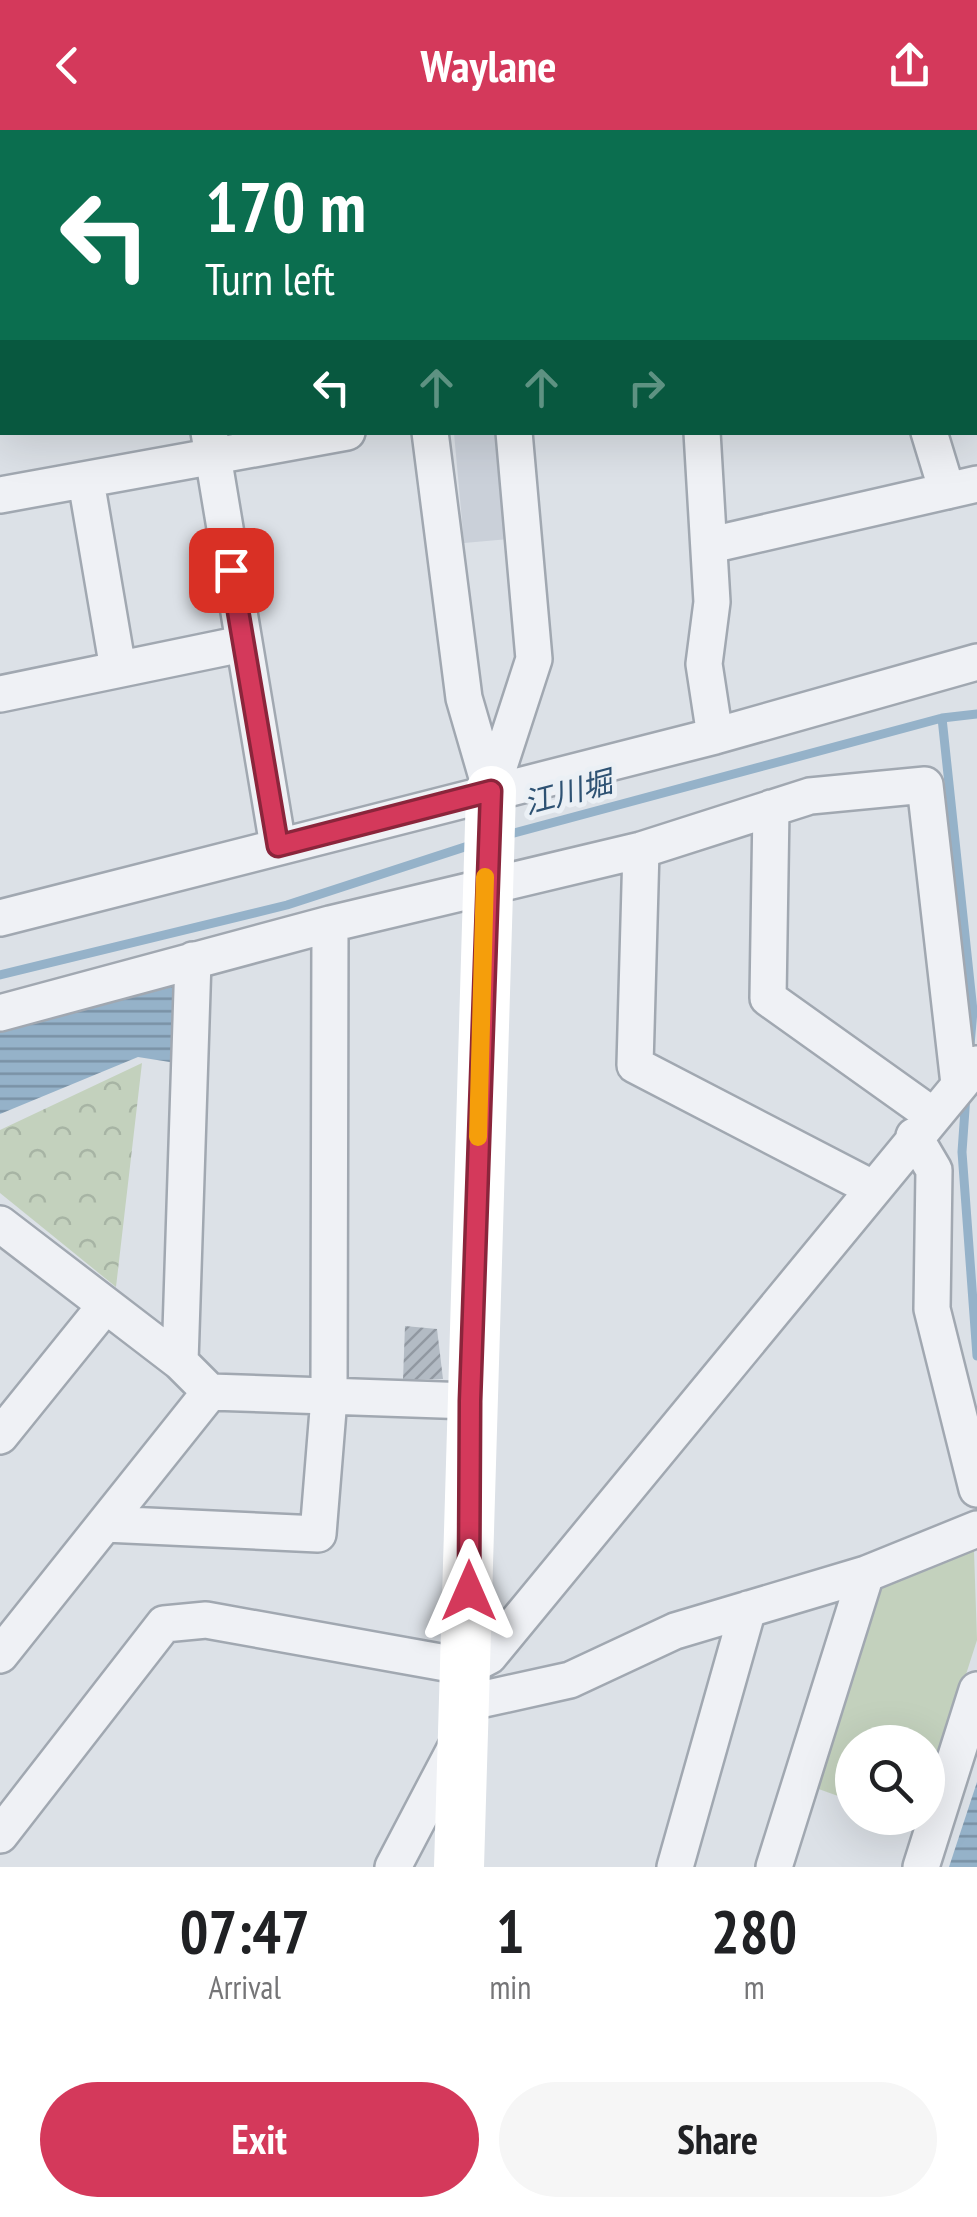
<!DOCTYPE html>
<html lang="en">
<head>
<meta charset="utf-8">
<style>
	body { margin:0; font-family:"PT Sans Narrow","Noto Sans JP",sans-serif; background:#f6f6f6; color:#202124; height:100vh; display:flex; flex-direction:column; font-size:38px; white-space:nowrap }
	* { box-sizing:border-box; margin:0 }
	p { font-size:32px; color:#757577 }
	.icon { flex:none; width:55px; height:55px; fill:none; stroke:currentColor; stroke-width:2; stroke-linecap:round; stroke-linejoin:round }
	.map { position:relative; height:1737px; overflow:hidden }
	.panel { display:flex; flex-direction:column; background:#fff; flex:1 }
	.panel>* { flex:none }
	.guide { position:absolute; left:0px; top:0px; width:978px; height:305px; box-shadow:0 10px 40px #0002; background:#0b6e4f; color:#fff; overflow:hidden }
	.controls { position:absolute; left:835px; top:1595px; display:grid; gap:20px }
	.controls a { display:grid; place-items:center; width:110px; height:110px; border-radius:50%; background:#fff; box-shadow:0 10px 40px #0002; font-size:50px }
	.pin { position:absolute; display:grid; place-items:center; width:85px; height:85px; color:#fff; margin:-42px; border-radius:20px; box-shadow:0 5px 15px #0006 }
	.me { position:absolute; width:110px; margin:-55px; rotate:0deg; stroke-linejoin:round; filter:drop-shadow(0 0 8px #0008) }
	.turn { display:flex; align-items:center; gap:35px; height:210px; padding:0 40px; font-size:45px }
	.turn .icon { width:130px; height:130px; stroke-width:2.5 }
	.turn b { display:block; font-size:70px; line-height:85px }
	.lanes { display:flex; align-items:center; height:95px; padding:0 40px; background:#0003; justify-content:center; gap:50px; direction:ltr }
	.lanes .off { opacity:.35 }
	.eta { display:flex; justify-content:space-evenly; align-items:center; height:170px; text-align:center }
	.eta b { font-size:60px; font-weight:600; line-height:70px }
	.cta { display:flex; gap:20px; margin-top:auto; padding:20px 40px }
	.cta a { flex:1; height:115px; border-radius:60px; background:#d4395b; color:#fff; font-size:40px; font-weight:600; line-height:115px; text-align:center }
	.cta a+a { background:#f6f6f6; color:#202124 }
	header { display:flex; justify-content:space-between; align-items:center; height:130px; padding:0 40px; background:#d4395b; color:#fff; font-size:45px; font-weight:600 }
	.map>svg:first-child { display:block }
	.built { fill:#cad0d9 }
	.grass { fill:#c3d1bd }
	.forest { fill:url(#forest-crowns) }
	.water { fill:url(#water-rules) }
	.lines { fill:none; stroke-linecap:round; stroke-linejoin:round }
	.stream { stroke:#95b2c9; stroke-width:9 }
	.building { fill:url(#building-hatch) }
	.street-casing { stroke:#a1a8b1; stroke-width:40 }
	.street { stroke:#eff1f5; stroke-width:35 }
	.secondary { stroke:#fff; stroke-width:50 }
	.route-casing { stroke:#8a253b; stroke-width:25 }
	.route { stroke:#d4395b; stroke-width:18 }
	.slow { stroke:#f59e0b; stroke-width:18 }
	.labels { text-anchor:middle; stroke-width:10; stroke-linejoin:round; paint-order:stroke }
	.water-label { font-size:30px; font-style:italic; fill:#2e5273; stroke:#ebf0f5 }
</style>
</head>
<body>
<header><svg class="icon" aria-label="back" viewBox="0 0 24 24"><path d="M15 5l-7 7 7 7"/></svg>Waylane<svg class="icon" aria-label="share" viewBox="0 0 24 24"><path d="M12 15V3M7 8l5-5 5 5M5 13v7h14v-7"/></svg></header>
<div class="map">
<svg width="977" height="1737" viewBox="0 0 977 1737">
	<defs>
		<pattern id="forest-crowns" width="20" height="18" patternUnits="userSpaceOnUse" patternTransform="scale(2.5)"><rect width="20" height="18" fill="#c3d1bd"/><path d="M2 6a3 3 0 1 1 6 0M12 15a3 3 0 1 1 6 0" fill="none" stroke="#a7b4a4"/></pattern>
		<pattern id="water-rules" width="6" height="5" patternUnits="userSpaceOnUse" patternTransform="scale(2.5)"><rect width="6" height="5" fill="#95b2c9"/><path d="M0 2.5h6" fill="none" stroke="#7991a5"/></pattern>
		<pattern id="building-hatch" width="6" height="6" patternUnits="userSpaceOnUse" patternTransform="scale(2.5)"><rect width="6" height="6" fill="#b3bbc4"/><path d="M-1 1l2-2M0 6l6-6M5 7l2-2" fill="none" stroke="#9198a1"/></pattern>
	</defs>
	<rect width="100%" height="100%" fill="#dce1e7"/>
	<path class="built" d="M454,303H497L509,409L464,413Z"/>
	<path class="grass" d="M974,1421L977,1510L928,1663V1612H852V1671L813,1657L878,1450Z"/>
	<path class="forest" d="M188,0H346L348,2H188Z
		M142,933L116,1157L0,1063V1000Z"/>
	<path class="water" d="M175,856L176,933L138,927L0,984V902Z
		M977,1652V1737H949Z"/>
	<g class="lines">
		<path class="stream" d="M942,588L973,881L970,915
			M503,706L942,588L977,584
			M0,845L287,775L474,714
			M966,965L962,1022L977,1226"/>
	</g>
	<path class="building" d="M405,1196L437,1199L443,1249L403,1250Z"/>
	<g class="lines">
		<defs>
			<path id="street" d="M161,0V2
				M363,0V2
				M445,0L446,2
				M869,0V2
				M931,0L968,2
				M669,2V0
				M0,169H2
				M209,302L278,716
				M430,302L464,568L491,661L534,529L514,302
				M702,302L712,472L704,534L715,606
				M929,302L947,361
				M86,351L118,539
				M0,365L347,302
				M711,415L977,354
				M0,564L242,514
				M771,678L768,868L932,985
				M641,720L635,935L872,1058
				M0,788L715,606L977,532
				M0,883L330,794L641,720L810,666L925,655L959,954
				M914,1006L934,1040L932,1179L977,1359
				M0,1094L180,1232L210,1262L470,1271
				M180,1232L193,830
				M0,1306L105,1176
				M105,1394L318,1404L329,1268L330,794
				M0,1525L210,1262
				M466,1573L570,1550L675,1501L866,1444L977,1399
				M0,1705L164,1494L206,1490L468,1537L489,1526L977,934
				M393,1737L458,1613
				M675,1737L748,1479
				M774,1737L866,1444
				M921,1737L977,1560"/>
		</defs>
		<use href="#street" class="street-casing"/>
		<use href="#street" class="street"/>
		<path class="secondary" d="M459,1737L491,661"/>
	</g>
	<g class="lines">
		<defs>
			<path id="route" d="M231,440L278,716L491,661L470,1271L469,1461"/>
		</defs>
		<use href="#route" class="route-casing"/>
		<use href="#route" class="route"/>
		<path class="slow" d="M478,1007L485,747"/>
	</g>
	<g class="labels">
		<g class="water-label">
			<text transform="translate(568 663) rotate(-15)" y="10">江川堀</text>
		</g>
	</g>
</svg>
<div class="controls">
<a><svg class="icon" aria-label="search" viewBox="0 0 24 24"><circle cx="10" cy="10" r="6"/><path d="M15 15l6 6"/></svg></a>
</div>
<div class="pin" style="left:231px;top:440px;background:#d93025"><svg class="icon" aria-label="arrive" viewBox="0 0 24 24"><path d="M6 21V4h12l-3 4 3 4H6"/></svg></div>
<svg class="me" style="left:469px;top:1461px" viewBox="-20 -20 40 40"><path d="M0-17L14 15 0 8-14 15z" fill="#d4395b" stroke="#fff" stroke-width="4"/></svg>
<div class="guide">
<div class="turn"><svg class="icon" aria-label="left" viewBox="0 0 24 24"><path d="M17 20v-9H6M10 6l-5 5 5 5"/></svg><div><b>170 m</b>Turn left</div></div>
<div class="lanes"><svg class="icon" aria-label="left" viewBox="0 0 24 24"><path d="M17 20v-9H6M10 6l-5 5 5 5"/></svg><svg class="icon off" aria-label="ahead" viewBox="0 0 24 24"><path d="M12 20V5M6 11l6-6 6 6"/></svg><svg class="icon off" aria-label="ahead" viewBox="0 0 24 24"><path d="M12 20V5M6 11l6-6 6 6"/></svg><svg class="icon off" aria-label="right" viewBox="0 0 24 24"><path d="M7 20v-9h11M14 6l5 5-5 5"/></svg></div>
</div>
</div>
<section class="panel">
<div class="eta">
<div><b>07:47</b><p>Arrival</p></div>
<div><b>1</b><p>min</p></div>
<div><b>280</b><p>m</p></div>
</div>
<div class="cta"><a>Exit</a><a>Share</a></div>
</section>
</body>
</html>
